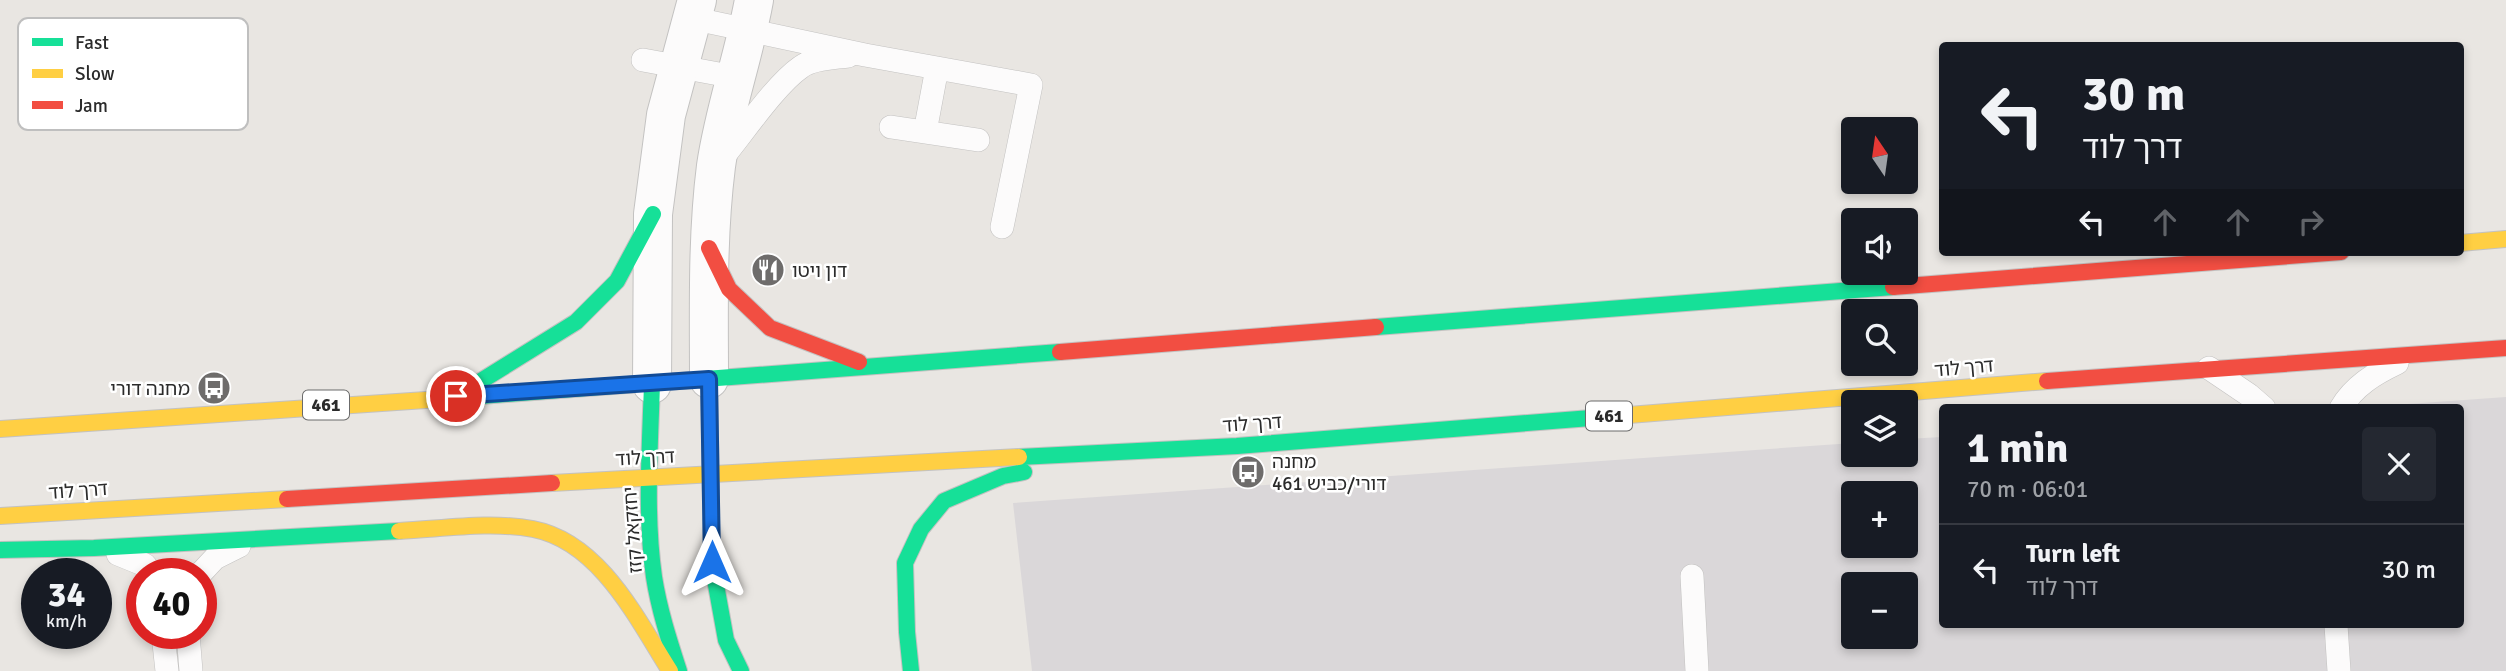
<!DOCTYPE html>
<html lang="en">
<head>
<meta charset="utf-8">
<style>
	body { margin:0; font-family:Signika,"Noto Sans Hebrew",sans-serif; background:#242831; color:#f1f3f6; height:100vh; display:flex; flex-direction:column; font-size:26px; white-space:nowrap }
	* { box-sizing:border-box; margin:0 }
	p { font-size:23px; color:#9ea1a6 }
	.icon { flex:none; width:38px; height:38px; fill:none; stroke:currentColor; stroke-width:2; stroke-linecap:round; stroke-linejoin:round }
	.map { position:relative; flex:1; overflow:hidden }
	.side { position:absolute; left:1939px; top:404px; width:525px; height:224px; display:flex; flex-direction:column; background:#171b24; border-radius:7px; box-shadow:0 4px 10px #0003 }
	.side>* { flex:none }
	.hud { position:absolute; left:1939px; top:42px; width:525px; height:214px; border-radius:7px; box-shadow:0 4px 10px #0003; background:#171b24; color:#f1f3f6; overflow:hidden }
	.needle { width:46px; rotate:347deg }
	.fabs { position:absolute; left:1841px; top:117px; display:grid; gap:14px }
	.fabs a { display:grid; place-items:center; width:77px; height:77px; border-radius:7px; background:#171b24; box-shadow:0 4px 10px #0003; font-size:35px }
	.speed { position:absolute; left:21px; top:558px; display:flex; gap:14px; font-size:35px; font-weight:700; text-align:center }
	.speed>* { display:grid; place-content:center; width:91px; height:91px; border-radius:50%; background:#171b24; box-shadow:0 4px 10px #0003; line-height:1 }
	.speed small { font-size:18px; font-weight:400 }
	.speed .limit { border:10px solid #d22; background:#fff; color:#111 }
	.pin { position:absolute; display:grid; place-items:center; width:60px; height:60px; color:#fff; margin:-30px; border:4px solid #fff; border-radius:50%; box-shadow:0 2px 7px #0007 }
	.me { position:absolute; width:77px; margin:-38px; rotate:0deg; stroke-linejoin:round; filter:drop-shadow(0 0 5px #0008) }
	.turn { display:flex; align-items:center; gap:24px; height:147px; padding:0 28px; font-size:32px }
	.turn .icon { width:91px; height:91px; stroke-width:2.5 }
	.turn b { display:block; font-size:49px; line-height:60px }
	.lanes { display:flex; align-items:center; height:66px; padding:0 28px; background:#0003; justify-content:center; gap:35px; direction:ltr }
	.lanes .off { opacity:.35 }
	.round { display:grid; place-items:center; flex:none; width:74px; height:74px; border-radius:7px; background:#242831 }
	.headline { display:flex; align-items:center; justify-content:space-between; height:119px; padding:0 28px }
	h1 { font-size:42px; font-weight:700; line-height:52px }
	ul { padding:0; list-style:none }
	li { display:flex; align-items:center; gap:21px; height:91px; padding:0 28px; border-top:2px solid #363941 }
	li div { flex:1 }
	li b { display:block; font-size:26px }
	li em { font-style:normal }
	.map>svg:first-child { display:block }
	.industrial { fill:#dad7d9; fill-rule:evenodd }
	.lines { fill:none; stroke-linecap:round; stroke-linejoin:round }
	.lane-casing { stroke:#c3c2c1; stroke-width:24 }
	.street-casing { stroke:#c3c2c1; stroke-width:40 }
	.fast-casing { stroke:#c3c2c1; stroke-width:18 }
	.slow-casing { stroke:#c3c2c1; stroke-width:18 }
	.jam-casing { stroke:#c3c2c1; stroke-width:18 }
	.lane { stroke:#fcfbfb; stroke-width:23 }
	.street { stroke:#fcfbfb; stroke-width:38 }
	.fast { stroke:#16e098; stroke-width:16 }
	.slow { stroke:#ffcf43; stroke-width:16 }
	.jam { stroke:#f24e42; stroke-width:16 }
	.route-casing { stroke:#114b97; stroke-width:18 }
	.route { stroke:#1a73e8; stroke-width:12 }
	.labels { text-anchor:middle; stroke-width:5; stroke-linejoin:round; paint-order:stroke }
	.shield { fill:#fff; stroke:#6b6b6b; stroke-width:2 }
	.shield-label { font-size:18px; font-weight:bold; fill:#2b2b2b }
	.poi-label { font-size:19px; fill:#2b2b2b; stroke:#fff; text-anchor:start }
	.street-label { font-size:19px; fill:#2b2b2b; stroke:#fff }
	.key { fill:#fff; stroke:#bfbfbf; stroke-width:2 }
	.key-label { font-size:19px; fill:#2b2b2b }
</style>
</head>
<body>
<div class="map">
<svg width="2506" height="671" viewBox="0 0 2506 671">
	<rect width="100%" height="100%" fill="#e9e6e2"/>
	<path class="industrial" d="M2506,397V671H1032L1013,503L1853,443V455H1906V439L1942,437V625H2460V408H2352ZM1853,494H1906V546H1853ZM1853,584H1906V637H1853Z"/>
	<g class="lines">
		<defs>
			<path id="lane" d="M691,18L865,55L1031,85L1002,227
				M643,60L735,77
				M891,127L978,140
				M925,132L937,68
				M723,157C743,133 776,84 801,67C813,58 834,58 848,56
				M2209,368L2249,395L2264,408
				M2341,408C2354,386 2374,374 2397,363
				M118,554L145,565L151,574
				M200,574L215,558L239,546
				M1692,576L1697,671
				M2336,625L2339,671
				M163,634L167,671
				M188,634L191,671"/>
			<path id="street" d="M709,379C709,308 707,237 716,166C724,110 744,56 754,0
				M652,384L653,214L666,115L697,0"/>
			<path id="fast" d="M1376,327L1893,287
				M709,379L712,563L726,640L741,671
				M652,384C650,448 645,514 654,577C659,609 669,640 679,671
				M460,394L576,322L617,281L653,214
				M455,398L1060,352
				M1019,457L1237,446L1629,415
				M0,550L94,548L399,531
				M911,671L907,632L905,563L921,529L944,501L1003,476L1024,472"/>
			<path id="slow" d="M2460,243L2506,239
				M1629,415L2047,381
				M0,429L455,398
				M552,483L1019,457
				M0,516L287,499
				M399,531C442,529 490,521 533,529C600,542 637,619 670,671"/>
			<path id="jam" d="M709,248L729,289L770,328L859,362
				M1893,287L2341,252
				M1060,352L1376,327
				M2047,381L2506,348
				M287,499L552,483"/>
		</defs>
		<use href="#lane" class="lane-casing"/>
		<use href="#street" class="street-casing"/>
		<use href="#fast" class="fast-casing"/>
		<use href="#slow" class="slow-casing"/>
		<use href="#jam" class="jam-casing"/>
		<use href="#lane" class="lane"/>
		<use href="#street" class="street"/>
		<use href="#fast" class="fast"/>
		<use href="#slow" class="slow"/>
		<use href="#jam" class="jam"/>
	</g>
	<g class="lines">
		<defs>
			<path id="route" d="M456,396L709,379L712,562"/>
		</defs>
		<use href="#route" class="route-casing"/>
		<use href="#route" class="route"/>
	</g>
	<defs>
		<symbol id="restaurant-disc" viewBox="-11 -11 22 22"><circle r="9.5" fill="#6e6c6b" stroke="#fff"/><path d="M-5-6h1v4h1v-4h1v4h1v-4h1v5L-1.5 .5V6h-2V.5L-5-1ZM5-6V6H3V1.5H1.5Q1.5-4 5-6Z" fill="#fff"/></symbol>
		<symbol id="bus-disc" viewBox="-11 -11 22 22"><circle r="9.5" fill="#6e6c6b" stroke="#fff"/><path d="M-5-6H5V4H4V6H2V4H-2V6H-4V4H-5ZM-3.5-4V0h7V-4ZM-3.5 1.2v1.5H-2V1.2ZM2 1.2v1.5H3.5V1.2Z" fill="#fff"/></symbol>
	</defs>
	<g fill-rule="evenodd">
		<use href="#restaurant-disc" x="749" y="251" width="38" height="38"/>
		<use href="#bus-disc" x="195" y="369" width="38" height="38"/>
		<use href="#bus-disc" x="1229" y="453" width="38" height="38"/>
	</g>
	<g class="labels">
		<g class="shield">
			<rect x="303" y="390.5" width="46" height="29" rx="5"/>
			<rect x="1586" y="401.5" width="46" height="29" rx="5"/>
		</g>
		<g class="shield-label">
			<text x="326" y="411">461</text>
			<text x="1609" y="422">461</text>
		</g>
		<g class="poi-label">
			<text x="792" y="277">דון ויטו</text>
			<text x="190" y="395" text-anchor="end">מחנה דורי</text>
			<text x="1272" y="468">מחנה<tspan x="1272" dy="22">דורי/כביש 461</tspan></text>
		</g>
		<g class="street-label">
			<text transform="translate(1964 367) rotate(-5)" y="7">דרך לוד</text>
			<text transform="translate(1252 423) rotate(-4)" y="7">דרך לוד</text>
			<text transform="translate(645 457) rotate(-3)" y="7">דרך לוד</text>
			<text transform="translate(78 490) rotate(-4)" y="7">דרך לוד</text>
			<text transform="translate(632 530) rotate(-94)" y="7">יחזקאל קזז</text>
		</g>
	</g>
	<rect x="18" y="18" width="230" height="112" rx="10" class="key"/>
	<rect x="32" y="38" width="31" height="8" fill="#16e098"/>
	<rect x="32" y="69" width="31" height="9" fill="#ffcf43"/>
	<rect x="32" y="101" width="31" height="8" fill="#f24e42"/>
	<g class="key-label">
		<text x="75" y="49">Fast</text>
		<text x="75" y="80">Slow</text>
		<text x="75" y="112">Jam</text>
	</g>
</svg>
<div class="fabs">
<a><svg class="needle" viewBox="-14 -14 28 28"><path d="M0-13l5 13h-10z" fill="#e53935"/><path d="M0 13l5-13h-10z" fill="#9ea1a6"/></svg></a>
<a><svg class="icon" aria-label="sound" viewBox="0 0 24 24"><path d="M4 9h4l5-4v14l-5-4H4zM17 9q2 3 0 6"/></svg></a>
<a><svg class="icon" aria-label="search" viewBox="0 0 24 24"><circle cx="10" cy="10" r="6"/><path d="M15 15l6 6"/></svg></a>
<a><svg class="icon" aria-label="layers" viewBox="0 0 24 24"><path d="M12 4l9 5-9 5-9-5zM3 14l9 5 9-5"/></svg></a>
<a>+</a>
<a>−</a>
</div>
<div class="speed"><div>34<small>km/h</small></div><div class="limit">40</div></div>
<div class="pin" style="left:456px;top:396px;background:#d93025"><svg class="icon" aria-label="arrive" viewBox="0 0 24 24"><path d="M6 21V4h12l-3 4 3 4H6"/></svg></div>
<svg class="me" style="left:712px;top:562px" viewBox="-20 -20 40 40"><path d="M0-17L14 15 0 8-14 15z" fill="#1a73e8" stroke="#fff" stroke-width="4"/></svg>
<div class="hud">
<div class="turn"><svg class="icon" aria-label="left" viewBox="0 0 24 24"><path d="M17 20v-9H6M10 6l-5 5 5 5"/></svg><div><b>30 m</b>דרך לוד</div></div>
<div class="lanes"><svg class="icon" aria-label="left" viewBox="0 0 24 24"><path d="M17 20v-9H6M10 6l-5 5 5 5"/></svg><svg class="icon off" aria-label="ahead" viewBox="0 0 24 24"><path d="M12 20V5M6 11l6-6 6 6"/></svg><svg class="icon off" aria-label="ahead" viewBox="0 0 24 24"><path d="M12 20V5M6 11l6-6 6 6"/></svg><svg class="icon off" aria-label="right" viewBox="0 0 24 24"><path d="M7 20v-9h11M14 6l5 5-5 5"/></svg></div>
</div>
<section class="side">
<div class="headline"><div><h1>1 min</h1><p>70 m · 06:01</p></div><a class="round"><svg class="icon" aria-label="close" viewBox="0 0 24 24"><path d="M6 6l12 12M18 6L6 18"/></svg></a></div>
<ul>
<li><svg class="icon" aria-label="left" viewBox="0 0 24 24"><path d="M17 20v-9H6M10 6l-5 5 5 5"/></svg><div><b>Turn left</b><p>דרך לוד</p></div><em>30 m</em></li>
</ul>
</section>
</div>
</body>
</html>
